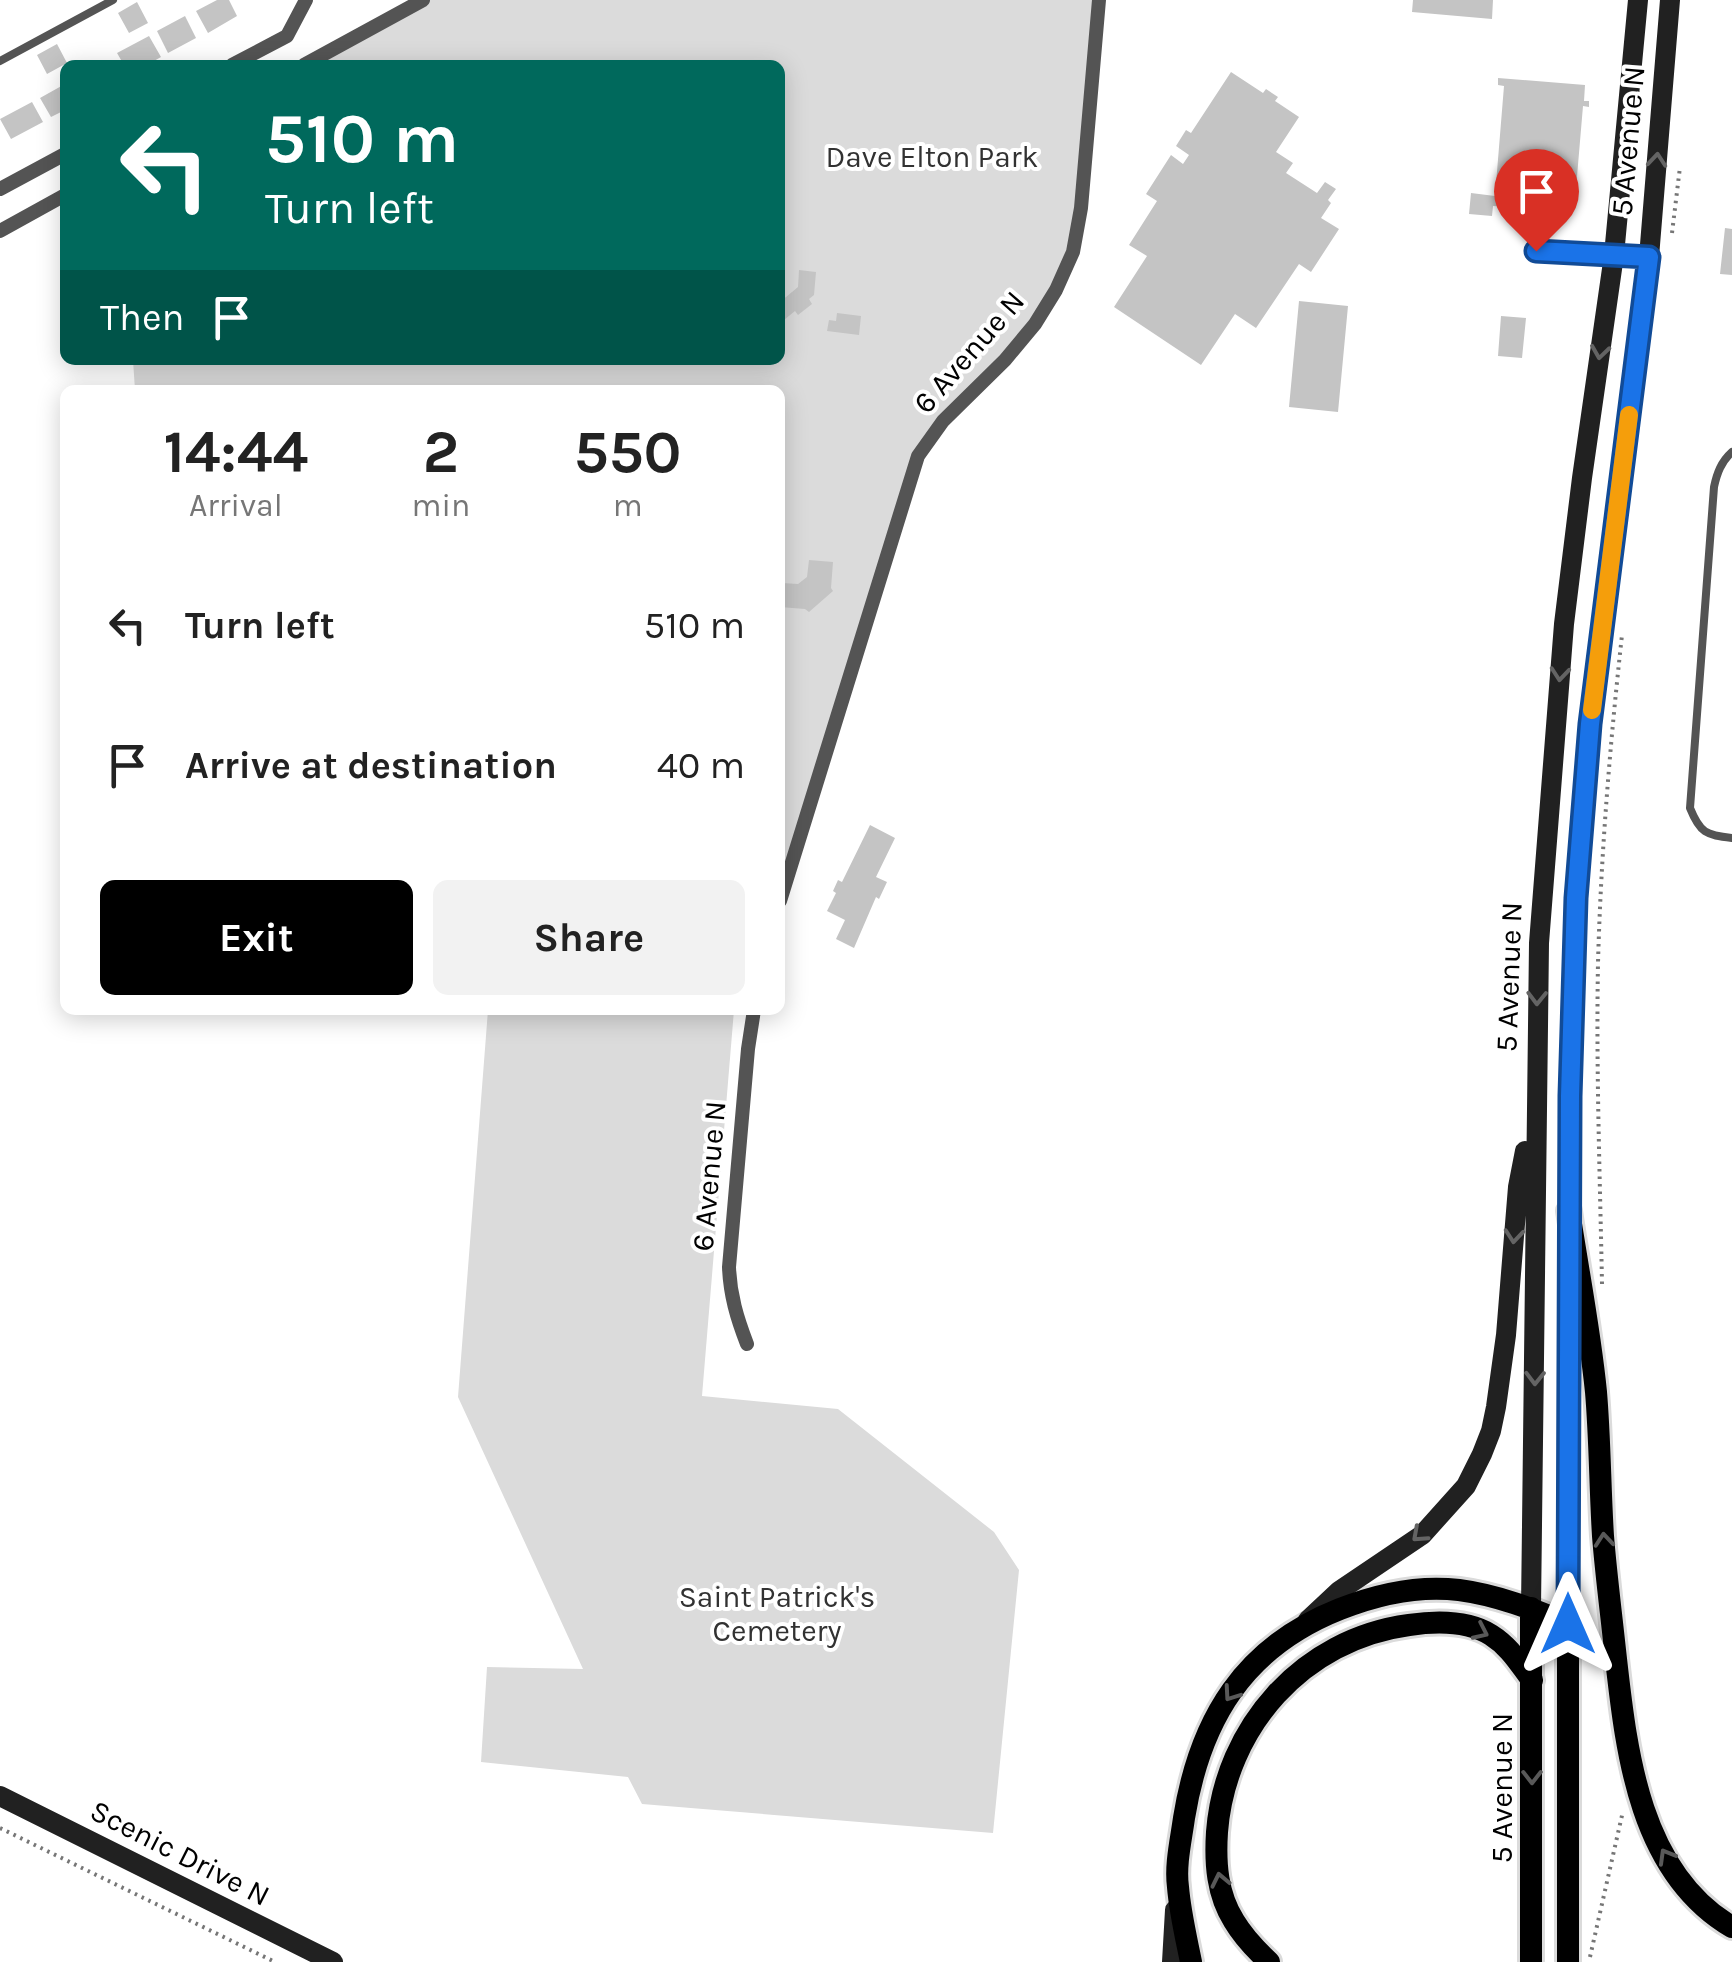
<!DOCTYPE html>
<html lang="en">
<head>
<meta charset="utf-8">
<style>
	body { margin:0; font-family:Karla,sans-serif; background:#f2f2f2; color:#222; height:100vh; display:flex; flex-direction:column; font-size:38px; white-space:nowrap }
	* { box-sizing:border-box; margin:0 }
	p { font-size:32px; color:#767676 }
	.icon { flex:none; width:55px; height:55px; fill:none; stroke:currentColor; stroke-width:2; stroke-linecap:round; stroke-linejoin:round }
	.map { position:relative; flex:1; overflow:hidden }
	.sheet { position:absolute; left:60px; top:385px; width:725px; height:630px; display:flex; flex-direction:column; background:#fff; border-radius:15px; box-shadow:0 5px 25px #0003 }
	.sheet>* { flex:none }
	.hud { position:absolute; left:60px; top:60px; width:725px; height:305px; border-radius:15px; box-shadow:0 5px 25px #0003; background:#00695c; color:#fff; overflow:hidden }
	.pin { position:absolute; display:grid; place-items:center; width:85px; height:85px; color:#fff; margin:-102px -42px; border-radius:50% 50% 50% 0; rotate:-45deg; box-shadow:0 0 10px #0007 }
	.pin .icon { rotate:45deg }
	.me { position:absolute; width:110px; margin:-55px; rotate:0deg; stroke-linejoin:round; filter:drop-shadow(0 0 8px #0008) }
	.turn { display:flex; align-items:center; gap:35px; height:210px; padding:0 40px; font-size:45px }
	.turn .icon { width:130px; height:130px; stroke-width:2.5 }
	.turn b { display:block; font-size:70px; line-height:85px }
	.then { display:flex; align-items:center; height:95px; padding:0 40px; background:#0003; gap:20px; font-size:38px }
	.eta { display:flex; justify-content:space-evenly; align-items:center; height:170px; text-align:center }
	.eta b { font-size:60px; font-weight:700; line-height:70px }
	.primary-button { display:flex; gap:20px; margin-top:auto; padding:20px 40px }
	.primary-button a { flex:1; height:115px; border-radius:15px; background:#000; color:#fff; font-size:40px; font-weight:700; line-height:115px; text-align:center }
	.primary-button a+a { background:#f2f2f2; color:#222 }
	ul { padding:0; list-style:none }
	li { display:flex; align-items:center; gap:30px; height:140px; padding:0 40px }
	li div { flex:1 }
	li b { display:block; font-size:38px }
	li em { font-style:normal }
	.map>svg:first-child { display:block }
	.green { fill:#dbdbdb }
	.building { fill:#c4c4c4 }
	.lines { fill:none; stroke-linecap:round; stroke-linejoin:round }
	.primary-casing { stroke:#dbdbdb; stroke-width:28 }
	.path { stroke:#767676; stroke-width:4; stroke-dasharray:2.5 5; stroke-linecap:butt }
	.lane { stroke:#545454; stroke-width:8 }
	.street { stroke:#545454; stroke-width:14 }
	.secondary { stroke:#212121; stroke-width:20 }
	.primary { stroke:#000; stroke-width:22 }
	.oneway { stroke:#646464 }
	.oneway2 { stroke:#595959 }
	.route-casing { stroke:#114b97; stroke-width:25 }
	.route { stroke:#1a73e8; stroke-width:18 }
	.slow { stroke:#f59e0b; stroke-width:18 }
	.labels { text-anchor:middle; stroke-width:8; stroke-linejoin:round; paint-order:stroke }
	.street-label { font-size:30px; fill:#000; stroke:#fff }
	.park-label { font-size:30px; fill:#323232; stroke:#fff }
</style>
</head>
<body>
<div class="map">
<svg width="1732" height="1962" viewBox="0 0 1732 1962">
	<rect width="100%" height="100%" fill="#fff"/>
	<path class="green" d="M423,0H1099L1081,208L1056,290L918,456L780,901V390H135L133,360H780V65H304Z
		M488,1010H734L702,1396L838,1409L994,1532L1019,1570L993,1833L642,1804L628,1777L481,1762L487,1667L583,1669L458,1397Z"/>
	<path class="building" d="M217,0H229L237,16L208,33L196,11Z
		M1413,0H1493L1492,19L1412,12Z
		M137,2L148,23L129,33L118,13Z
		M185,16L196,38L168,53L157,31Z
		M149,36L161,57L147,65H124L117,53Z
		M57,44L67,63L47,74L37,55Z
		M1231,72L1263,93L1266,89L1278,97L1275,101L1299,117L1276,152L1293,163L1286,173L1317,193L1325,182L1336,189L1328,200L1331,203L1321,218L1339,229L1311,272L1299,264L1256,328L1235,314L1201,365L1114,307L1147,256L1129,245L1157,201L1146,194L1171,155L1183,164L1189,155L1176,146L1186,130L1191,133Z
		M1498,78L1585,85L1584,101H1589V107L1583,106L1575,200L1545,198L1543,219L1515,217L1516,201H1508V207L1493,206L1492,216L1469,214L1471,193L1495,196L1504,86L1498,85Z
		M65,84V110L51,117L40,98Z
		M32,102L43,122L11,139L0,119Z
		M1725,228L1732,229V275L1720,274Z
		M799,270L816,272L814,295L809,299L812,304L798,315L795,311L784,320L780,319V302L798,287Z
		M1299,301L1348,306L1338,412L1289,407Z
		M837,313L861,316L859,335L827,331L829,320L836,321Z
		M1501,316L1526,318L1522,358L1498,356Z
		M809,560L833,562L831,588L833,591L809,612L805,609L780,607L782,583L798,584L807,577Z
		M870,825L895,838L876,877L887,882L879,899L876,897L854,948L836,939L845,920L827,911L836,893L833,891L838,880L842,882Z"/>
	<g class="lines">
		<defs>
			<path id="primary" d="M1569,1211C1578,1271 1590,1331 1596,1392C1600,1439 1600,1488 1603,1536C1606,1574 1611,1612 1615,1650C1626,1747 1637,1871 1732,1927
				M1191,1962C1186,1937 1180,1912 1178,1887C1175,1865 1181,1840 1184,1818C1200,1719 1244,1647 1340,1609C1378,1594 1418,1585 1459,1590C1497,1595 1533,1609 1568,1624V1962
				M1269,1962C1256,1950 1243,1936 1234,1921C1217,1894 1215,1863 1217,1832C1225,1727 1303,1639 1409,1625C1436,1621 1467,1620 1491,1635C1510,1647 1519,1663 1532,1680
				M1531,1962V1608"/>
		</defs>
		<use href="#primary" class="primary-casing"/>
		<path class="path" d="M1672,233L1680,167
			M1602,1284C1600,1177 1596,1070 1598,963C1601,853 1610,744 1622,635
			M0,1828L275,1962
			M1590,1957L1623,1811"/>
		<path class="lane" d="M0,61L113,0
			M1536,251L1645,257
			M1732,452C1721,462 1717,473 1714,487L1690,808C1700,833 1706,835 1732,838"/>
		<path class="street" d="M232,65L287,36L306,0
			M304,65L423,0
			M0,189L65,154
			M0,231L65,195
			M780,901L918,456L943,421L1005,360L1035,324L1056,290L1073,252L1081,208L1099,0
			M747,1344C737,1318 730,1295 729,1267L748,1049L754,1010"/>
		<path class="secondary" d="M1569,1227L1570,1096L1577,898L1590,724L1649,257L1670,0
			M1531,1608L1539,943L1564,624L1582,478L1614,255L1638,0
			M1308,1620L1339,1591L1422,1535L1466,1486L1482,1454L1491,1431L1496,1407L1506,1335L1518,1187L1525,1151
			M1568,1624L1569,1261
			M0,1796L333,1962
			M1172,1962L1175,1910"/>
		<use href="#primary" class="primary"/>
	</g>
	<defs><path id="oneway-chevron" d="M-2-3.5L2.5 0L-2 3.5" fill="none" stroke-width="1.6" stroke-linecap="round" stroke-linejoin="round" transform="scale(2.5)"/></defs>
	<g class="oneway">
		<use href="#oneway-chevron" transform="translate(1657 160) rotate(-85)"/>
		<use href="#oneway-chevron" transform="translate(1600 352) rotate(98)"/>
		<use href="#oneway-chevron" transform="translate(1560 674) rotate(95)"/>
		<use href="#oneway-chevron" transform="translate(1537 998) rotate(91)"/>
		<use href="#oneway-chevron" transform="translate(1514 1236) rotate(95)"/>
		<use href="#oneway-chevron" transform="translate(1535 1378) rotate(91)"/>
		<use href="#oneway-chevron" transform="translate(1419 1535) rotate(138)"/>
	</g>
	<g class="oneway2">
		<use href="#oneway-chevron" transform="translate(1604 1540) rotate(-95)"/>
		<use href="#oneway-chevron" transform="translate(1481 1632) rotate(25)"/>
		<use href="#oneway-chevron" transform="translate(1231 1694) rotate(125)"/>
		<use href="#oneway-chevron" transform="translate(1532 1777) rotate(90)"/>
		<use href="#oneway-chevron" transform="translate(1666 1856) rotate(-120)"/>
		<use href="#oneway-chevron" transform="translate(1220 1880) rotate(-102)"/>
	</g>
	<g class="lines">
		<defs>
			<path id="route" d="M1536,251L1649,257L1590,724L1576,898L1570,1096L1568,1624"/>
		</defs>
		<use href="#route" class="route-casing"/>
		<use href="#route" class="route"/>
		<path class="slow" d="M1592,710L1629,415"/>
	</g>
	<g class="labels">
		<g class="street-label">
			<text transform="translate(1628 141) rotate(-85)" y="10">5 Avenue N</text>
			<text transform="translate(969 352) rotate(-49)" y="10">6 Avenue N</text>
			<text transform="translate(1509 977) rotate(-88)" y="10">5 Avenue N</text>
			<text transform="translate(709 1176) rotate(-85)" y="10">6 Avenue N</text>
			<text transform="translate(1502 1788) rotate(-90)" y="10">5 Avenue N</text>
			<text transform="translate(180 1853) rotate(27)" y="10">Scenic Drive N</text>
		</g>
		<g class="park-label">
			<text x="932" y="167">Dave Elton Park</text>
			<text x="777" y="1607">Saint Patrick's<tspan x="777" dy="34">Cemetery</tspan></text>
		</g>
	</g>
</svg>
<div class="pin" style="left:1536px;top:251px;background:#d93025"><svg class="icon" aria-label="arrive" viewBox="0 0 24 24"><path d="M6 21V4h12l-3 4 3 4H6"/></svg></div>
<svg class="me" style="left:1568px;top:1624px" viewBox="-20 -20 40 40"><path d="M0-17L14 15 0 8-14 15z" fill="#1a73e8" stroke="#fff" stroke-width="4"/></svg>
<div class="hud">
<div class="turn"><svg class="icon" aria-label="left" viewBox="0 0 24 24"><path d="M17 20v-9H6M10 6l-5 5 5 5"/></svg><div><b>510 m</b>Turn left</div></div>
<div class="then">Then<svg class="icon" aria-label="arrive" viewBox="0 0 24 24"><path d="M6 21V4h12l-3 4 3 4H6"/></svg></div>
</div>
<section class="sheet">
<div class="eta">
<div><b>14:44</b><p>Arrival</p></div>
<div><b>2</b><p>min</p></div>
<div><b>550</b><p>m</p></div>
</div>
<ul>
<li><svg class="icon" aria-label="left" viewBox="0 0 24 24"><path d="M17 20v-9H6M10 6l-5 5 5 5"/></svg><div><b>Turn left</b></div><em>510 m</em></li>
<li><svg class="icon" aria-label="arrive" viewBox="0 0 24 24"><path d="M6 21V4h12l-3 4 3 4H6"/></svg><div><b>Arrive at destination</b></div><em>40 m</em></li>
</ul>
<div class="primary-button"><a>Exit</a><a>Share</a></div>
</section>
</div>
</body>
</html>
